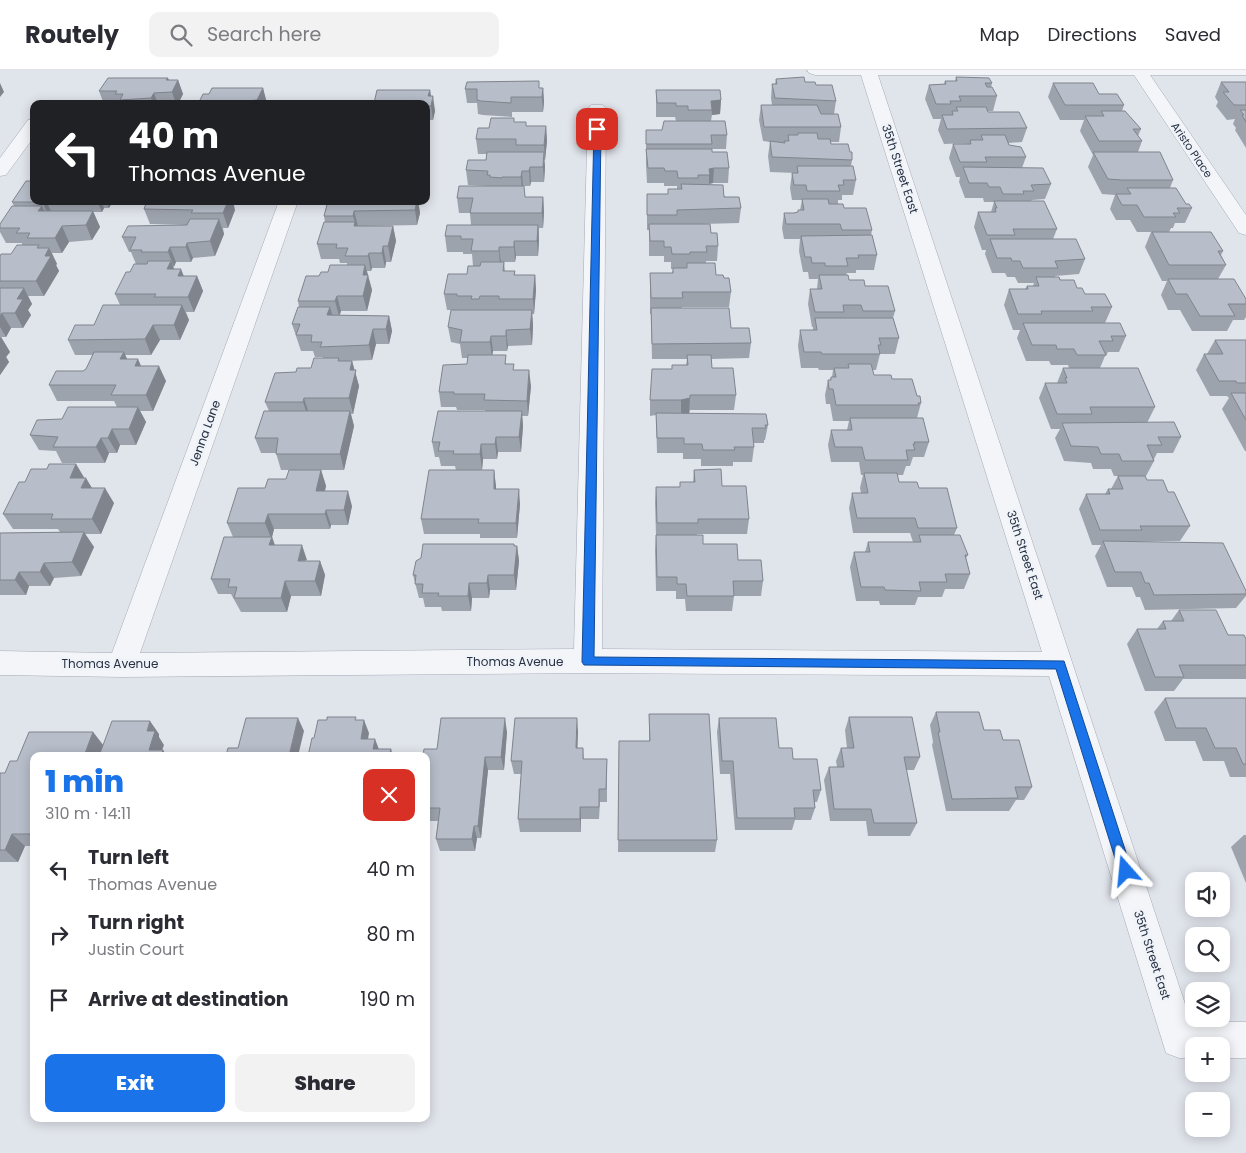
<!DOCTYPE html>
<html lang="en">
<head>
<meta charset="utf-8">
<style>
	body { margin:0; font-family:Poppins,sans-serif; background:#f2f2f3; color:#2b2b33; height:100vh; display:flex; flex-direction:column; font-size:19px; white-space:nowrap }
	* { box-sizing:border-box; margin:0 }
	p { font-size:16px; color:#7c7c81 }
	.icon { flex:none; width:28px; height:28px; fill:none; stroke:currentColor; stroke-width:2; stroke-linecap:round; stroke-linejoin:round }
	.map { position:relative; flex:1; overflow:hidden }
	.details { position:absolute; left:30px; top:682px; width:400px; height:370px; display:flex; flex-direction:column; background:#fff; border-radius:10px; box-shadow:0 2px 12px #0003 }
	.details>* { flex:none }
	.hud { position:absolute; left:30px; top:30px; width:400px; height:105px; border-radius:10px; box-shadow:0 2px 12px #0003; background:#202124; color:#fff; overflow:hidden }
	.fabs { position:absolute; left:1185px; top:802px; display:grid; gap:10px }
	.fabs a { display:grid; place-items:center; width:45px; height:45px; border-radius:10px; background:#fff; box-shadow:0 2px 12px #0003; font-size:25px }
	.pin { position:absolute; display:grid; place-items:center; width:42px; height:42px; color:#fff; margin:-21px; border-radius:10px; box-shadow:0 2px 8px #0006 }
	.me { position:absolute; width:55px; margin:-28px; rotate:342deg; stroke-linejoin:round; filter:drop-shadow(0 0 4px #0008) }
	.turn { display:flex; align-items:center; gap:18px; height:105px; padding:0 15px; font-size:22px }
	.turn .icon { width:65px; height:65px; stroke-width:2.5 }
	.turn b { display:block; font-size:35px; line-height:42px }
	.round { display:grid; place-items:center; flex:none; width:52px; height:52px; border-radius:10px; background:#f2f2f3 }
	.overview { display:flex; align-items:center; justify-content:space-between; height:85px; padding:0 15px }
	h1 { font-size:30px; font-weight:800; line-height:38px; color:#1a73e8 }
	.cta { display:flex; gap:10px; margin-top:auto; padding:10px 15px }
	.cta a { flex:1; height:58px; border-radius:10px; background:#1a73e8; color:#fff; font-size:20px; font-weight:800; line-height:58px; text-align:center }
	.cta a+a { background:#f2f2f3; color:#2b2b33 }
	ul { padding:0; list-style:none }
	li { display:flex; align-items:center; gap:15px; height:65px; padding:0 15px }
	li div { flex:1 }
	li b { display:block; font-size:19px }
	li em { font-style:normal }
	header { display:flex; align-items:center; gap:30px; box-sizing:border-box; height:70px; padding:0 25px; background:#fff; border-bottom:1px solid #e1e1e2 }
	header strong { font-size:24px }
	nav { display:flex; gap:28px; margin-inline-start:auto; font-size:18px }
	.search { width:350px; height:45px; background:#f2f2f3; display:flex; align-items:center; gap:12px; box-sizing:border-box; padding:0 18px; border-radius:10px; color:#7c7c81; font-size:19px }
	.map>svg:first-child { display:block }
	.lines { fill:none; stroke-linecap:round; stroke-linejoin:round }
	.minor-casing { stroke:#a5abb6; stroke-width:1 }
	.minor { fill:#f3f5f8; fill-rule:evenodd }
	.wall { fill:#9da3ad }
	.shaded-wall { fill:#80848d }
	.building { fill:#b7bdc9; stroke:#80848d }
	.route { fill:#1a73e8; stroke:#114b97 }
	.labels { text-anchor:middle; stroke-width:5; stroke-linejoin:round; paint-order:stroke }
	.far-street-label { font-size:11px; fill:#273244; stroke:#f0f3f8 }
	.street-label { font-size:12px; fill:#273244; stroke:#f0f3f8 }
</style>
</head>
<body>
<header>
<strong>Routely</strong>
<div class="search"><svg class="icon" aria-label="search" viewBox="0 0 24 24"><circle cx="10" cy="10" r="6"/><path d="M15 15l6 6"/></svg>Search here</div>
<nav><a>Map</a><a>Directions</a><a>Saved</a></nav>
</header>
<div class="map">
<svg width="1246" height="1083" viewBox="0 0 1246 1083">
	<rect width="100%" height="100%" fill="#e0e4eb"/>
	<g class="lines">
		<defs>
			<path id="minor" d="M807,0H1246V5H1150L1246,145V165L1239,163L1134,5H878L1191,952H1246V988H1221V976H1194V988H1179L1166,983L1049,606L588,603L122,607L0,605V581L112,583L279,131H298L140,583L574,579L588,39L591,35H603L606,39L602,579L1042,582L861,5H815L809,3Z
				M34,49V67L6,105L0,106V88L28,50Z"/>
		</defs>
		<use href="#minor" class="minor-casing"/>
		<use href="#minor" class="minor"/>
	</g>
	<path class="wall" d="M956,7L992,13L991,17L997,26L993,41H988V42L1027,58L1022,72L1008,73L1009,75L1026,87L1022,98L1051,114L1045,129L1032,130L1031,131L1057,159L1053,169L1085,189L1079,204L1055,206V207L1077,218L1085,224L1112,237L1105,253L1126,266L1119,282H1108L1106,286H1105L1100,298L1155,337L1147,353L1181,367L1173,383H1157L1154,389V391L1146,406H1145L1147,410L1168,422L1190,456L1180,471H1135V472L1246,521V526L1236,538L1145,540L1140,527H1136L1132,517H1107L1095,486L1101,475H1092L1079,439L1086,424H1105L1108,419H1111L1118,406H1114L1111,399H1093L1091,393L1064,391L1055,368L1060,359H1051L1039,328L1045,313H1057L1063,298H1069L1068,295H1051L1049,291H1026L1017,268L1020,260H1013L1004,235L1009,219H1025L1027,216H1033L1034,213H1018L1015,207H1007L1005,203H992L985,184L986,180H982L974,157L978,142H991L994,132H984L983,128H965L959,112L960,107H956L949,88L953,74L969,73L944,74L938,60L941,49H933L925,29L929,15L944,14L945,11H955Z
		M168,8L169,10H178L183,24L178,34H104L99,21Z
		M776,9L805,12L816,15L836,31L834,44L841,57L839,72H831V74L852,90L851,96L856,110L853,125H842V130H838V134L872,160L871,165L877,185L874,200H856V203H847L846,205L849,210L865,216L895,241L893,248L899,268L895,284H880L876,300H872L874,305L892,309L917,326L921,333L917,348L929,372L924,387H913L910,396H906L903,405H897L899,412L919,418L957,458L954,465L968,485L966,488L970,504L964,519H945L942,527H918L915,535H880L879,531H856L850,497L854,482H865L868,472H913L910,463H853L849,438L852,423H861L860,418L863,405H861L859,392H831L828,375L831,360H847L849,351H833L830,334H826L825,325L828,310H830L831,307H832L833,300H819L818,298H801L798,276L800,260H813V257H812L808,234L810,219H817L818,209H809L808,202H803L799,181L800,169H784L782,158L784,143H794L798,142V140H800L802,130H792L790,118L792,103H796L770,102L768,86L770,72L763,71L759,50L761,35H772L771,28L772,14H775Z
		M1221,12H1246V78L1235,60L1236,58L1233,54L1235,49L1227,50L1216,36L1218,32L1215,27Z
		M1053,13L1124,35L1122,41L1141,59L1138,66L1142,71L1138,82L1173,110L1170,118L1186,134L1192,138L1185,153H1175L1173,158H1171L1169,162L1223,181L1221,185L1226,195L1218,209L1246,229V247L1244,250H1233L1227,261H1192L1180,240H1168L1161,225L1167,211H1162L1145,177L1151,162H1137L1130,150H1116L1110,139L1115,125L1102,124L1088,97L1093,85L1080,61L1084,50H1060L1048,27Z
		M263,18L266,34H198L209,24Z
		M540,18H543L544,32L543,42H512V47L483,45L478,44L477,33H467L465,19Z
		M430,20L431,26L435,41L433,50H426V34H374V33Z
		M656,20L721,30L720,44L712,45L711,51L727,65L726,79H712V82L729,98L728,113H713L709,114V115L741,138L739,153L702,154L711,163L718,176L717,191H706V193L716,205L724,208L731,222L729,237H682V238L731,258L751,273L749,288L711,289L712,298L736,325L734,340H690L689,344L768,355L765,370H764V373H753L754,377L752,392H733V396H701V389H683V383H657L656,345L650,346V330L672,299L686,295L687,289H652L651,244H650V203H672L673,199H671V192H664V186H649V160H647V124H668L677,119V116H664V113H647L646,94V60H662L676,51L675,47H656Z
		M514,52L526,56H546L547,71L545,90H544L545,97L544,112H531L530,116H523L525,127H543L544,142L543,158H539V170L538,186H516L515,192H501H504L505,201H515V205H535L536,220L534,244H532L533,256L532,275L508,276L507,281H493L492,285L507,294L531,316L528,346H522L523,356L521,382H498L497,389H483L482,400H456L455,396H441L439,387H435L432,372L485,341V340H457L456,337H441L439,322L467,294L468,288H462L460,274L451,272L448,257L459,240H447L444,224L467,204L473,196L472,184H463V182H447L445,166L471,155L470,143H459L457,128L488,116L468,115L466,100L486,90L487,84H478L476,69L489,58Z
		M34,131H113L109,138H104L102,142H93L100,157L92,170L69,172L62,183H52L57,194L56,195L59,201L44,226H28L32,234L28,240L31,245L23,258H11L6,267H1L10,282L6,287L9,292L0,305V186L11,184L22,175V173H6L0,162V154L14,136L12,132Z
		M328,131H418L420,143L417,155L366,156H393L396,171L391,192H386L385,198H372L371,201H367L372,220L367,241H341L340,245L389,246L392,261L389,274H376L372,290L348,291H352L359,316L353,344H351L354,356L344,400H281L276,383H261L255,368L269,341L265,332L296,302L311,298L323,288V287H315L313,281H301L292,254L299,237L298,231L319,206L328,202L347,195V193H340L339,189H321L317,174L325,152L324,146Z
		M144,139L235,140L228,158H223L224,164L215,186L193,188L191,192H176L173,197L174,199L184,206H197L203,221L194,242H186L189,250L180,270H160L151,285H125L127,289L141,296L166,311L153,341H140L146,352L136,375H120L117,383H109L105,393H62L56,381L39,380L30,365L62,349L117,337L114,331H57L49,315L83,301L86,299L93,285H75L68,270L94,255L120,235L115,224L136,194L131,182H129L122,167L187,155L150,154Z
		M1215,270H1246V381H1245L1222,339L1229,328L1227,326H1210L1196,300L1204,284H1207Z
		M76,394L84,408L92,418L114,433L101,464H85L94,477L81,506L54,508L50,516H29L26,525H0V463L60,462L58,459H13L3,444L25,412L47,399Z
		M321,400L326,416L325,421L352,436L348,455H331L330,459H274L272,467L275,475L307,491H320L325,505L321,526H291L287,542H241L231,524H218L211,509L233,467L227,453L265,418L286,409Z
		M494,400L496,419L520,434L517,468H480V464H424L421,449Z
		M694,400L722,416L749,449L747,464H697V465L703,474L738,490L763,511L761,526H734L732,541H686L685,529H676V521H656L655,480L656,465L655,432L656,417H680V412H693Z
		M515,476H517L519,491L516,520H490L489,528H472L471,541H442L441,537H425L423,528H419L413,505Z
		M1179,540L1228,565L1246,569V609H1183L1174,621H1145L1127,574L1137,559H1157L1163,551H1171Z
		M1165,628H1246V707H1230L1224,691H1203L1195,671H1165L1154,642Z
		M936,642L984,660L1003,670L1032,717L1024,730H1016L1009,741H946L932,675L933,672L930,655Z
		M649,644L717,770L715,782H618L619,671H649Z
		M849,647L920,687L914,700H906L917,753L910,766H868L866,751H830L824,710L829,697H837L836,691L841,678H847L845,660Z
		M719,648L779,678L793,689L821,720L817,732H815V738L811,750H795L792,760H735L730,704H720L717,662Z
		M578,661L577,678H583L584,689H607V732H600L599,749H581V762H520L518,749L521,704H514L511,691Z
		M93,662L103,675L34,686V776H25L18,792H0V703H5L17,691Z
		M507,662L504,700H488L481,768H477L475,781H440L436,769L438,751H426V686L437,679Z
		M1244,765H1246V813L1231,777Z"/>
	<path class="shaded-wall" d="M168,8L172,21L178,10L183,24L178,34H176L172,22L166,10Z
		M0,13L4,22L0,27Z
		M263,18L267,33L266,34H258L257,30Z
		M543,18L544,32L543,42L542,27Z
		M430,20L432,33L433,26L435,41L433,50L431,36L428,26Z
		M154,23L158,34H153L151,28Z
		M721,30L720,44L712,45L711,31Z
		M546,56L547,71L545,90L544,75Z
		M544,82L545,97L544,112L543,97Z
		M530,97L531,112L530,116L529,101Z
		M714,98L713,113L709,114V99Z
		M522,101L523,116L522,122L521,107Z
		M543,127L544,142L543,158L542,143Z
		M42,131H46L52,143L49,147Z
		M97,131H101L104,138L102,142Z
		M106,131H113L109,138Z
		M228,131H233L235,140L228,158L223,143Z
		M417,131H418L420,143L417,155L415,140Z
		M42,136L49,151L38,141Z
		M93,141L100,157L92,170L86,155Z
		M354,141L358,156H354L355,153L353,146Z
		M219,149L224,164L215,186L210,171Z
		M538,155L539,170L538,186L537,171Z
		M62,156L69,172L62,183L55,168Z
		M393,156L396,171L391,192L388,176Z
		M514,171L516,186L515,192L514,177Z
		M187,173L193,188L191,192L186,177Z
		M383,176L386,192L385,198L382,183Z
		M170,177L176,192L174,197L168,182Z
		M499,177L501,192L500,197L499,181Z
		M49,178L57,194L56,195L59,201L44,226L36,211L45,186Z
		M369,183L372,198L371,201L368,186Z
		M171,191L177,206L167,199Z
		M365,195L372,220L367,241L363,226V205Z
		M181,199L187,214L178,206Z
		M535,205L536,220L534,244L533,229Z
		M197,206L203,221L194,242L188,227Z
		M24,218L32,234L28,240L31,245L23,258L15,243L17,229Z
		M337,226L341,241L339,246L335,231Z
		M182,235L189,250L180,270L174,255Z
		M330,237L334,252L327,245Z
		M532,240L533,256L532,275L530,259Z
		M2,243L11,258L6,267L0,257V246Z
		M389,246L392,261L389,274L386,259Z
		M153,255L160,270L151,285L145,269Z
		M373,259L376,274L372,290L369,275Z
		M506,260L508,276L507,281L506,266Z
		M491,266L493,281L492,288L490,272Z
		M1,267L10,282L6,287L9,292L0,305V268Z
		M124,282L131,298L120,289Z
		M138,289L145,305L135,296Z
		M352,291L359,316L353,344L349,328L350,300Z
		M159,296L166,311L153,341L146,325Z
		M529,300L531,316L528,346L527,331Z
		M304,328L309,344L308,347L303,332Z
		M690,328L689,344L681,345V330Z
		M138,337L146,352L136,375L129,359Z
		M350,341L354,356L344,400L340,384Z
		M522,341L523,356L521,382L519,367Z
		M112,359L120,375L117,383L108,368Z
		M496,367L498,382L497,389L495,374Z
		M101,368L109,383L105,393L96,377Z
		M481,374L483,389L482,400L480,384Z
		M76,394L85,409L86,408L95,423L90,433L70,408Z
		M321,400L326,416L321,436L316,421Z
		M494,400L496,416V434L494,419Z
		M105,418L114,433L101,464L92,449Z
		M519,419L520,434L517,468L516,453Z
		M348,421L352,436L348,455L344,440Z
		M326,440L331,455L330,459L325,444Z
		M268,444L274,459L272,467L277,482L269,475L271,468L265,453Z
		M84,462L94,477L81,506L72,492Z
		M514,474L516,487L517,476L519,491L516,520L514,505Z
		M302,475L307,490L298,491Z
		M320,491L325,505L321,526L315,511Z
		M44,493L54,508L50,516L40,502Z
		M19,502L29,516L26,525L15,510Z
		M488,505L490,520L489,528L487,513Z
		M285,511L291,526L287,542L281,528Z
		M469,513L472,528L471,541L468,526Z
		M298,648L304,661L298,686H289Z
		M505,648L507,662L504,700L501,687Z
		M577,648L578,661L577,691L576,678Z
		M364,650L369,663L366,682L361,669Z
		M150,651L159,664V667L164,675L160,686L149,680L147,661Z
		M93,662L103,675L99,686H84Z
		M375,669L380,682L373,679Z
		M391,679L393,686H389Z
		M163,680L167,686H161Z
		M485,687L488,700L481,768L478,756Z
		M580,737L581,749V762L580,749Z
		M474,756L477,768L475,781L472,769Z
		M12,764L25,776L18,792L5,780Z"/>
	<path class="building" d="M804,7L805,12H815L816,15H832L836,31L775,28L772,14H777L776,9Z
		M956,7L989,8L992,13H985L987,17H992L997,26H959L961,31H950L951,34H936L929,15L946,14L945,11H957Z
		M108,8H168L166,10H178L172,22L154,23L151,28L120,30L123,24H115L117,21H99Z
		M539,11V18H543L542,27H511V33L481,31L477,30V19H465L467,12Z
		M1221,12H1246V35H1234L1223,22H1229Z
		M1053,13H1093L1099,24H1117L1124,35H1065Z
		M212,18H263L257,30L246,31L244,34H198L203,24H209Z
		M377,20H430L428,26H433L431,36H426V34H386L387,33H374Z
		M656,20H720L721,30L711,31L712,40H688V36H676V33H657Z
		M761,35H817L821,44H838L841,57H764Z
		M956,37H986L988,42H1019L1027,58L947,59L942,45H953L952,41H958Z
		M1240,40H1246V52L1242,45H1244Z
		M1101,41H1125L1141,59H1133L1142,71H1099L1085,46H1104Z
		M491,48H514V52H526V56H546L544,75H516V69H476L478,58H489Z
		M664,51H725L727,65H711L712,74H646V60H662Z
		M798,63H817L818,69H830L831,74H848L850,82H852V90L772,87L770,71L785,73L784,71H789L788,65H798Z
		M981,65H1005L1009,75L1021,77L1026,87H985L987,92H960L953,74H971L970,70H983Z
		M646,79H712V82H727L729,98H714L709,99L710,105H698V108H678L677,101H665L664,98H648Z
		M487,82H544L543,97H530L529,101H522L521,107H502V108L490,107V105H487L488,101L466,100L468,90H486Z
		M1093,82H1160L1173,110H1122L1108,109Z
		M797,96H853L856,110H843L844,115H838L840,121H807L806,115H794L792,103H798Z
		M963,97L1043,98L1051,114L1031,115L1034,121H1023L1024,124H1003L1000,117H989L987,113H969Z
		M26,111H34V131L42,132H12Z
		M681,114L723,115L724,127H739L741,138L677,140V145H647V124H668V119H682Z
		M459,116H524L525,127H543L542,143H470L473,128H457Z
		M1127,118H1176L1186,134H1189L1192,138H1177L1180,143H1173L1176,147H1144L1137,135H1122L1116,124H1131Z
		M802,129H828L829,134H843L844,138H866L872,160H842L840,154H786L784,143H794L798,142V140H804Z
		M147,131H228L223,143H191L193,140L144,139Z
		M328,131H417L415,140L354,141L353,146H324Z
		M994,131H1044L1057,159H1013L1015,165H987L978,142H996L995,138H997Z
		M12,136H42L38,141H93L86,155L62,156L55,168H27L30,163H16L20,158H0V154Z
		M190,149H219L210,171L187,173L186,177H170L168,182H141L142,180H130L136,167H122L128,156L187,155Z
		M324,152H355L354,156H393L388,176H383L382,183H369L368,186H345L348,178H336L337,174H317Z
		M649,154H710L711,163H717L718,176H706L707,182H690V184H672L671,177H664V171H650Z
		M447,155H538L537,171H514V177H499V181H471L473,169H461V166H445Z
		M1152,162H1211L1223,181H1218L1226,195H1169Z
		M872,165L877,185H858L859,188H846L848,196H825V193H812L811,187H805L801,166Z
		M990,169H1076L1085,189L1055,191L1058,198H1023L1020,191H1012L1011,188H997Z
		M17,175H39L37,178H49L45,186H51L36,211H0V186L1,184H11Z
		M148,191H171L167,199H181L178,206H197L188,227H154L156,224H115L126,202H130L134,194H147Z
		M481,192H504L503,201H515L514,205H535L533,229H499V226H480L479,229H471L472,226H457V224H444L448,204H467L468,196H480Z
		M687,193H715L716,205H723L724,208H729L731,222H682L683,228H651L650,203H673V198H687Z
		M330,195H365L363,205H368L363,226H337L335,231H298L306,206H319L321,202H328Z
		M819,205H848L849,210H864L865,216H888L895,241H863L861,235H843L844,242H815L810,219H822Z
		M1036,207H1059L1060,210H1074L1077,218H1082L1085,224H1105L1112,237H1091L1093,241H1041L1042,244H1018L1009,219H1028L1027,216H1039Z
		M1168,209H1234L1246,229V234H1228L1235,246H1200L1187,224H1176Z
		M0,218H24L17,229H23L15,243H2L0,246Z
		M103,235H182L174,255H153L145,269L68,270L75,255H94Z
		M298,237H330L327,245L389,246L386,259H373L369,275L320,277L322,272H311L312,265H296L300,254H292Z
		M651,238H729L731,258H749L751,273L652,274Z
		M451,240H532L530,259L506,260V266H491L490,272H460L462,260L448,257Z
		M815,248H893L899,268H879L881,275H878L880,284H822L821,282H804L800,260H817Z
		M1023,253H1120L1126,266H1111L1113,271H1099L1106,285H1077L1074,279H1057L1056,275H1032Z
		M1215,270H1246V313H1237L1236,311H1219L1204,284H1223Z
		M94,282H124L120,289H138L135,296H159L146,325H111L116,315H49L56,301H83L86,299Z
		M468,285H506L505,294H514L513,300H529L527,331L484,330L485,324H454V322H439L443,295L467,294Z
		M687,285H711L712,298H733L736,325H690V328L681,330H650L652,299H672V295H688Z
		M314,288H339L338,291H352L350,300H356L349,328H304L303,332H265L275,303L296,302L297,298H311Z
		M848,294H871L874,305H891L892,309H912L917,326H920L921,333H918L919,335H836L833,319H829L828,310H831V307H836L834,298H849Z
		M1063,298H1138L1155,337H1090L1092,344H1057L1045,313H1067L1065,308H1067Z
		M1231,323H1246V350Z
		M68,337H138L129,359H112L108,368H101L96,377H53L58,367L30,365L37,350L62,349Z
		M264,341H350L340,384H276L278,368H255Z
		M438,341H522L519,367H496L495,374H481L480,384H453L454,381H438L440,372H432Z
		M656,343L766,344L768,355H765L766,358H752L754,377H734L735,380H703L702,374H684V368H657Z
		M850,348H923L929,372H914L915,374H913L915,380H906L908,390H865L862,377H835L831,360H852Z
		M1174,352L1181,367H1158L1162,375H1147L1154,391H1122L1119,384H1101L1098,377L1071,376L1062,353Z
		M49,394H76L70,408H86L81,418H105L92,449H51L53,444H3L19,412H25L31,399H47Z
		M721,399L722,416H746L749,449H698V453H657L656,417H680V412H695L694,400Z
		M289,400H321L316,421H348L344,440H326L325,444H268L265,453H227L238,418H265L268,409H286Z
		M429,400H494V419H519L516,453H478L479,449H421Z
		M864,403H897L899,412H917L919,418H947L957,458H918L915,448H857L852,423H868Z
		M1118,406H1145L1147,410H1163L1168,422H1174L1190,456H1140L1142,460H1100L1086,424H1110L1108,419H1123Z
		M84,462L72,492L44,493L40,502H19L15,510H0V463Z
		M656,465H703V474H737L738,490H761L763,511H733L734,526H687L686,514H677V507H657Z
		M919,465H960L968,485H965L970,504H945L947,512H919L921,521L885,520L884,517H861L854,482H870L868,472H921Z
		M224,467H272L269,475H302L298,491H320L315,511H285L281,528H234L237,517H228L230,509H211Z
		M1103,471L1223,473L1246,521V524L1154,525L1149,513H1145L1141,502H1115Z
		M423,474H514V476H517L514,505H488L487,513H469L468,526H438L439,523H422L423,514H415L416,505H413L416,491L421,488Z
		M1179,540H1216L1228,565H1244L1246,569V595H1179L1184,607H1155L1137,559H1166L1163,551H1184Z
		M1165,628H1246V694H1243L1236,678H1215L1206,658H1176Z
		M936,642H979L984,660H1000L1003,670H1019L1032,717H1015L1018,728L952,729L938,662H940Z
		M649,644H709L717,770H618L619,671H650Z
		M327,647H356L355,650H364L361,669H375L373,679H391L389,686H308L312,668H314L318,650H327Z
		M849,647H912L920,687H904L917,753H874L871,739H834L829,697H844L841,678H854Z
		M246,648H298L289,686H226L228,678H238Z
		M441,648H505L501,687H485L478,756H474L472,769H436L440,738H426V686H423L424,679H437Z
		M515,648H577L576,678H583V689H607L606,719H599V737H580V749H518L522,691H511Z
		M719,648H776L779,678H792L793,689H817L821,720H813L815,738H794L795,748H737L733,691H722Z
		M112,651H150L147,661H155L149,680H163L161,686H99Z
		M29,662H93L84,686H34V764H12L5,780H0V703H5L10,691H17Z"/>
	<path class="route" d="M594,57L601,59L594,587L1064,591L1132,801L1130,805L1126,807L1121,805L1119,801L1056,599L584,595L582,592Z"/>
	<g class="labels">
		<g class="far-street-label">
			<text transform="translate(1192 80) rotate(56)" y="4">Aristo Place</text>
		</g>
		<g class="street-label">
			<text transform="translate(900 99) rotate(72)" y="4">35th Street East</text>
			<text transform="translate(205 363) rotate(-70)" y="4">Jenna Lane</text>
			<text transform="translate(1025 485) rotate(72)" y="4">35th Street East</text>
			<text x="515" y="596">Thomas Avenue</text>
			<text x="110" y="598">Thomas Avenue</text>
			<text transform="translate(1152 885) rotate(72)" y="4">35th Street East</text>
		</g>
	</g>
</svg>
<div class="fabs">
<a><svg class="icon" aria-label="sound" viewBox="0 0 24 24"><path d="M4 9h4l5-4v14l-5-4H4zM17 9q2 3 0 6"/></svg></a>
<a><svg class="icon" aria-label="search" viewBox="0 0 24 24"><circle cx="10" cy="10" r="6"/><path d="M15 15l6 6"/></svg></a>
<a><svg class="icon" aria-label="layers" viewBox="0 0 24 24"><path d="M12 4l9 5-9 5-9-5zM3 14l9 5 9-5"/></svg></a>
<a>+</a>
<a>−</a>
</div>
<div class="pin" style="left:597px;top:59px;background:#d93025"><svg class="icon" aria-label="arrive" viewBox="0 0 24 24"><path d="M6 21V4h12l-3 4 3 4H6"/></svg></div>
<svg class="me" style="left:1126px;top:801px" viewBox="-20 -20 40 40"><path d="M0-17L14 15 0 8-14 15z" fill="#1a73e8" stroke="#fff" stroke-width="4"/></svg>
<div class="hud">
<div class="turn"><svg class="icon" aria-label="left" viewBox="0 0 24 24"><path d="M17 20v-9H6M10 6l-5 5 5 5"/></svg><div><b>40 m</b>Thomas Avenue</div></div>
</div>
<section class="details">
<div class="overview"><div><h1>1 min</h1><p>310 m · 14:11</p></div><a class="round" style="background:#d93025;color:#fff"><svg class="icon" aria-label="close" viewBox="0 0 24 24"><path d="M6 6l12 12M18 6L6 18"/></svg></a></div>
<ul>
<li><svg class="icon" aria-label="left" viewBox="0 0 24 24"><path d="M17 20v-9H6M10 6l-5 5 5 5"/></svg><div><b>Turn left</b><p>Thomas Avenue</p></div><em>40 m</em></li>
<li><svg class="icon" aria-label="right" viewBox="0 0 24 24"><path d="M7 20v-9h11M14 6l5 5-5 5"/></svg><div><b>Turn right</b><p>Justin Court</p></div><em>80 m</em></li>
<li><svg class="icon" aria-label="arrive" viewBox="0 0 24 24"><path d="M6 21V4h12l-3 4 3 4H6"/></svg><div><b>Arrive at destination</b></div><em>190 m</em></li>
</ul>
<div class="cta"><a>Exit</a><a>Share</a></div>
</section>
</div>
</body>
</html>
